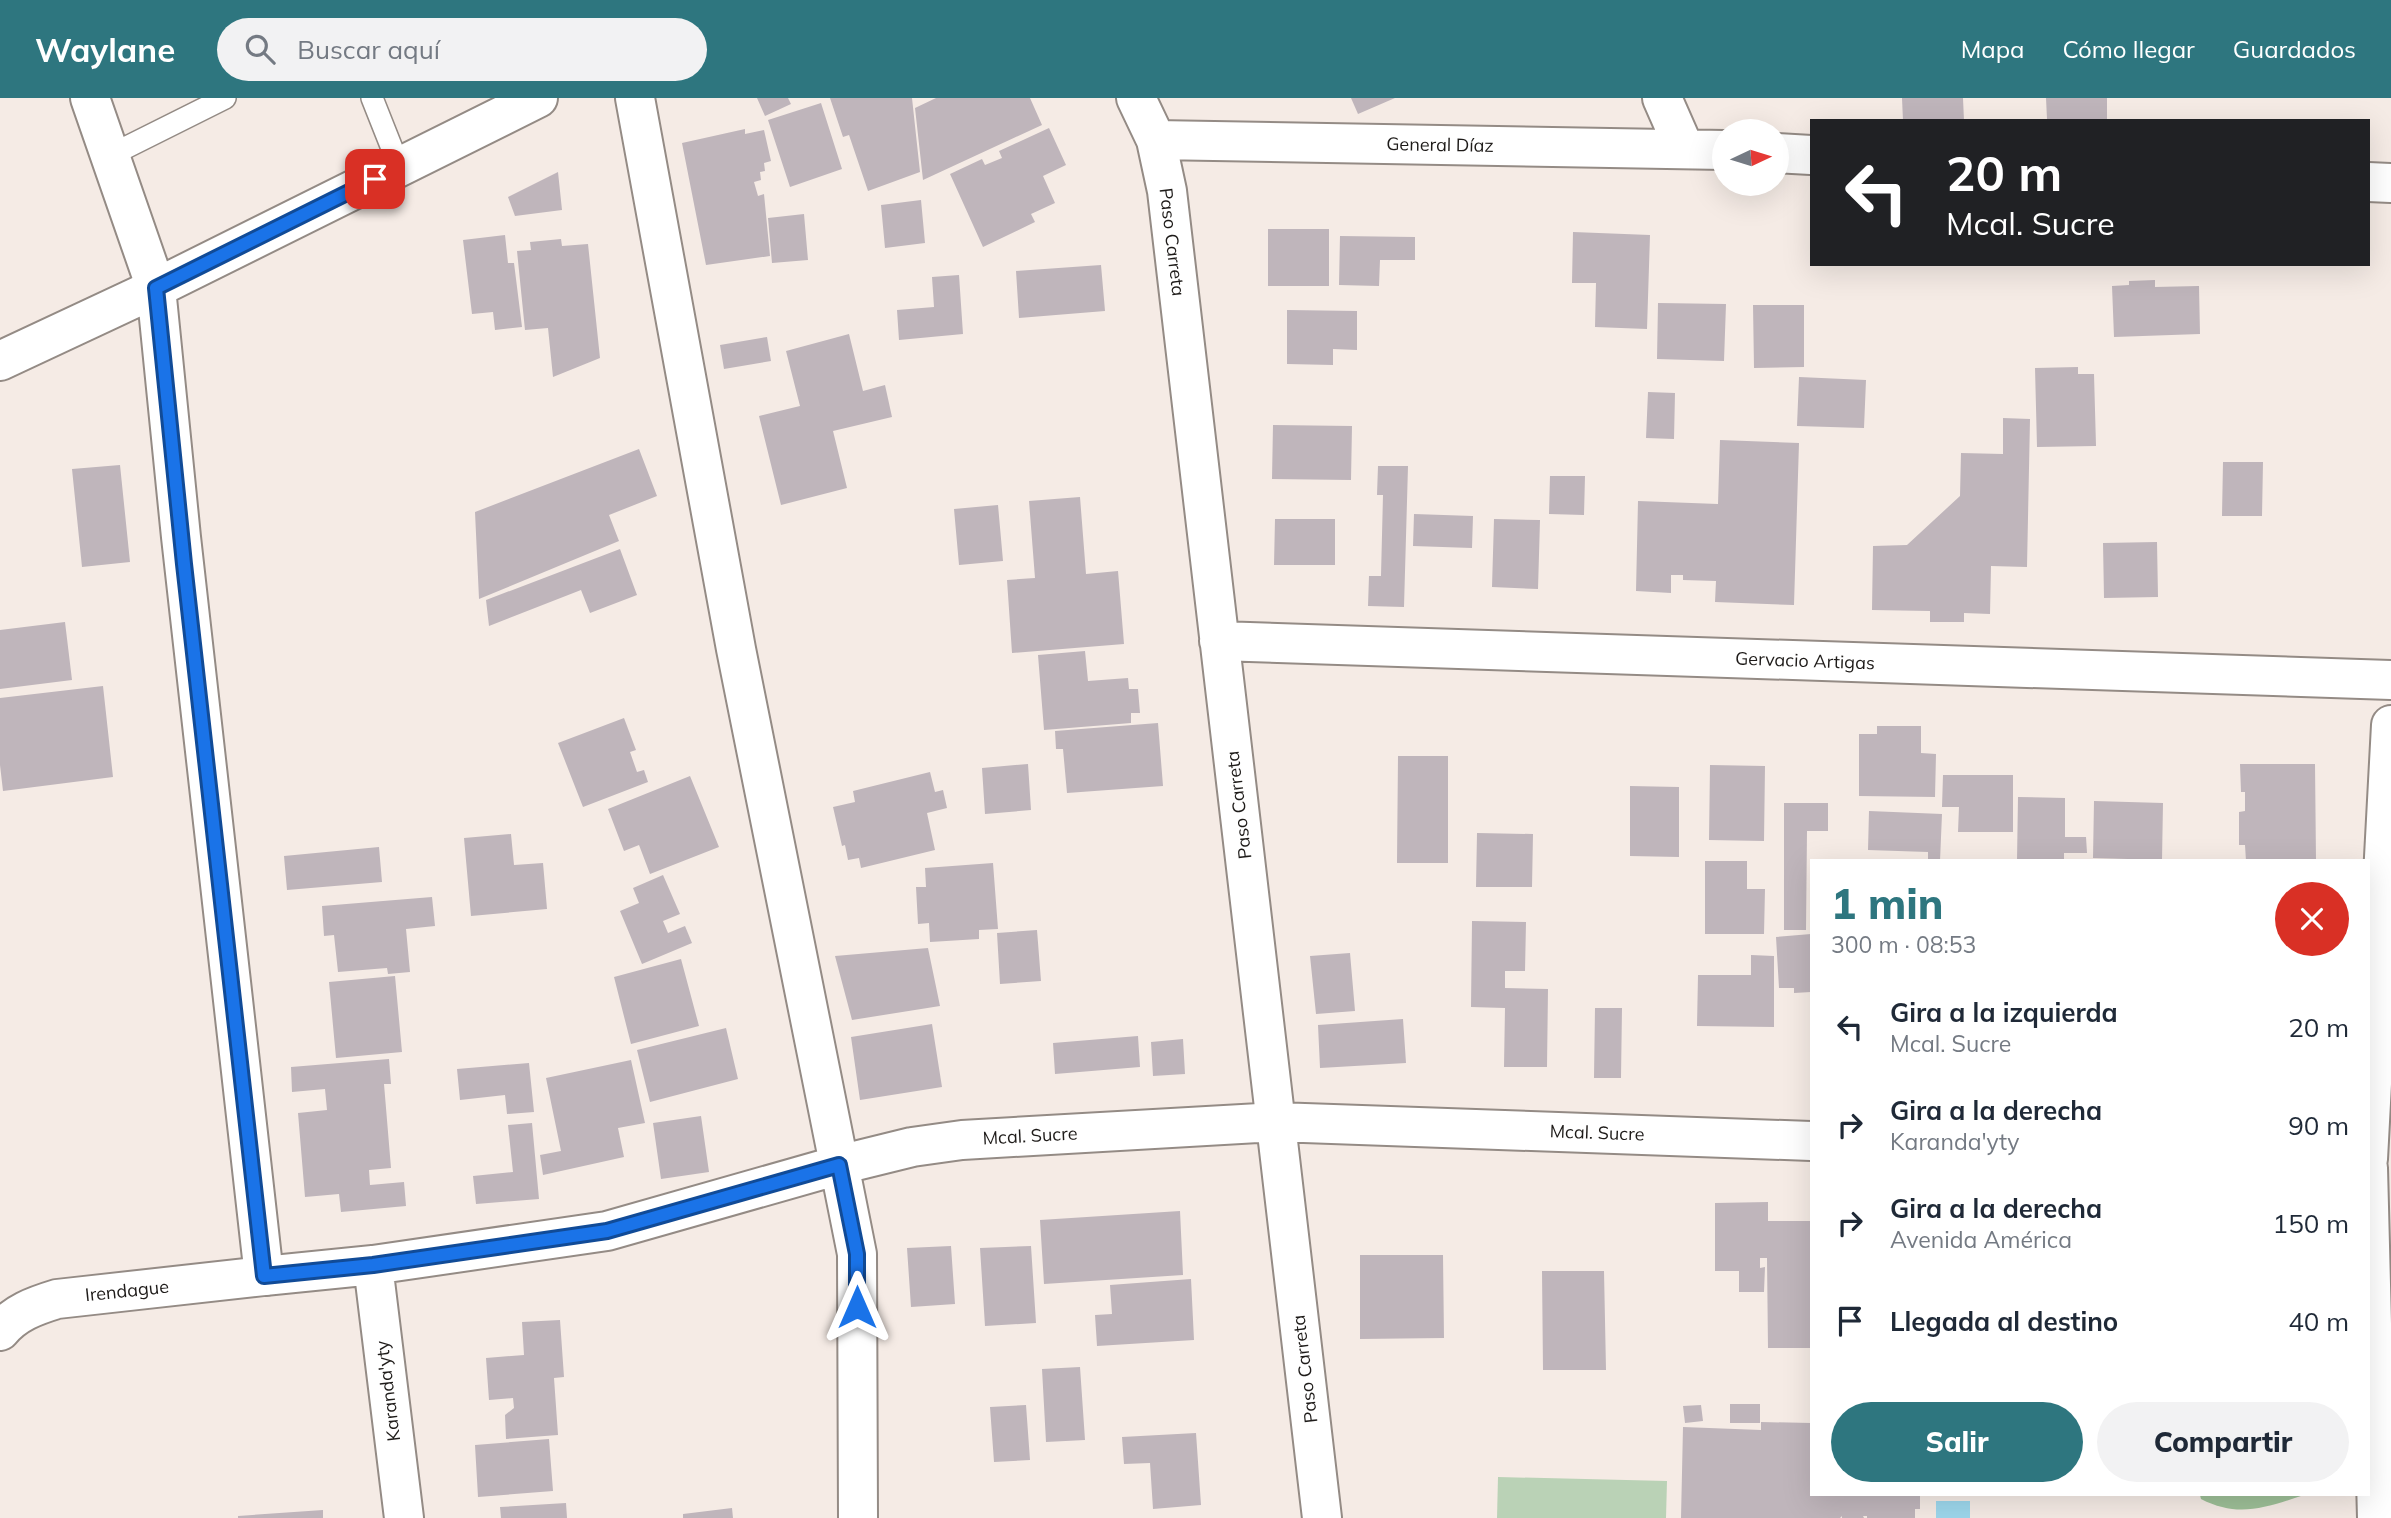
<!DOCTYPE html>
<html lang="es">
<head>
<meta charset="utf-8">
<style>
	body { margin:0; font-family:Mulish,sans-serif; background:#f2f2f3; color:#1f2937; height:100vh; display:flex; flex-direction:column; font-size:26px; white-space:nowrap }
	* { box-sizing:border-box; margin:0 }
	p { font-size:23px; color:#747a83 }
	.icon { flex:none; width:38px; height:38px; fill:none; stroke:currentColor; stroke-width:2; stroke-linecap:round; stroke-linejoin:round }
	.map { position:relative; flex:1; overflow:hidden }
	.side { position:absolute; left:1810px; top:761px; width:560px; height:637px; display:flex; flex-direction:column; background:#fff; border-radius:0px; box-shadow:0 7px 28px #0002 }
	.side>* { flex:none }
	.top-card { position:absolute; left:1810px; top:21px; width:560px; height:147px; border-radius:0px; box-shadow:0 7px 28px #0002; background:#202124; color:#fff; overflow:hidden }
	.needle { width:46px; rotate:86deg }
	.controls { position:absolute; left:1712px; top:21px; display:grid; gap:14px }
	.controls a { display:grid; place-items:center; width:77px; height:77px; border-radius:50%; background:#fff; box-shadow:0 7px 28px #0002; font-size:35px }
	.pin { position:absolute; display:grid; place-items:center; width:60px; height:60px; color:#fff; margin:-30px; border-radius:14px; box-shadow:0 4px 10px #0006 }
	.me { position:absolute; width:77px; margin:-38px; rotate:0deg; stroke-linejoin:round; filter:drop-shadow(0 0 5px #0008) }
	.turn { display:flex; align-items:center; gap:24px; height:147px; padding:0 21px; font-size:32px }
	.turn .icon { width:91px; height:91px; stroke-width:2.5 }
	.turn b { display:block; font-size:49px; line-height:60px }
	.round { display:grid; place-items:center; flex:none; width:74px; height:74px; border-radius:37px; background:#f2f2f3 }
	.overview { display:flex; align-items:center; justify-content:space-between; height:119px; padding:0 21px }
	h1 { font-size:42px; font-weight:800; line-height:52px; color:#2e767f }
	.cta { display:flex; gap:14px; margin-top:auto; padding:14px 21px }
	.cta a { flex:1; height:80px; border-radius:42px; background:#2e767f; color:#fff; font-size:28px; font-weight:800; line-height:80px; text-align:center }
	.cta a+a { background:#f2f2f3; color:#1f2937 }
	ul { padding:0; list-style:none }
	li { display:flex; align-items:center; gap:21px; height:98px; padding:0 21px }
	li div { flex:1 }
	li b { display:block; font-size:26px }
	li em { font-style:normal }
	header { display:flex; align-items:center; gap:42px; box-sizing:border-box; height:98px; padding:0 35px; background:#2e767f; color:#fff }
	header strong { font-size:33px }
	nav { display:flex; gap:38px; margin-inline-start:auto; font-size:24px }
	.search { width:490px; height:63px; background:#f2f2f3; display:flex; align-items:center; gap:18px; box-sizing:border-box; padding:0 24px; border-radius:38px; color:#747a83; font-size:26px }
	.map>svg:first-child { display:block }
	.green { fill:#bad2b6 }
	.forest { fill:#9dbf97 }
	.water { fill:#9dd7ec }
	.building { fill:#bfb5bb }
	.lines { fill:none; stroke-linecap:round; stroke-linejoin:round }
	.lane-casing { stroke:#948b85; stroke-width:24 }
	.street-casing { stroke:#948b85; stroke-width:42 }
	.secondary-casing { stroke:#948b85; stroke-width:42 }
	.lane { stroke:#fff; stroke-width:21 }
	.street { stroke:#fff; stroke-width:38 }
	.secondary { stroke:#fff; stroke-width:38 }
	.route-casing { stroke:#114b97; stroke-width:18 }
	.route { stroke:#1a73e8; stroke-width:12 }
	.labels { text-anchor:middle; stroke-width:6; stroke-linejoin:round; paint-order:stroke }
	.street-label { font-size:18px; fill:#1e1b19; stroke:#fff }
</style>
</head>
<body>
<header>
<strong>Waylane</strong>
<div class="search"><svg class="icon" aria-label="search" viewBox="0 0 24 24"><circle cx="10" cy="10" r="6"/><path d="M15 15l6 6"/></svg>Buscar aquí</div>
<nav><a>Mapa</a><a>Cómo llegar</a><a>Guardados</a></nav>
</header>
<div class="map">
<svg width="2391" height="1420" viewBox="0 0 2391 1420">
	<rect width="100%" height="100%" fill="#f5ebe5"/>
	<path class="green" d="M1498,1379L1667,1383L1666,1420H1497Z"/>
	<path class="forest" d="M2200,1397V1396L2304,1397C2265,1410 2238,1420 2201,1401Z"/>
	<path class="water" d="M1936,1403H1970V1420H1936Z"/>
	<path class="building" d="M757,0H788L791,6L765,18Z
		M830,0H912L920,74L868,93L849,37L843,39Z
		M936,0H1030L1042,27L923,82L915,10Z
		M1351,0H1395L1358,16Z
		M1902,0H1963L1964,23H1903Z
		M2046,0H2107V23L2047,21Z
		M821,5L842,71L790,89L768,22Z
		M1049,30L1066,67L1043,78L1055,105L1031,116L1035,124L983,149L950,76L982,61L985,67L1002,60L999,53Z
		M745,31V36L764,32L771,63L764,65L765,73L760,74L761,82L754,84L758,98L764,96L770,158L706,167L682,45Z
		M558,74L562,112L515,118L508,99Z
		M921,102L925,145L885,150L881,107Z
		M804,116L808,162L772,165L768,120Z
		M1268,131H1329V188H1268Z
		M1573,134L1650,137L1647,231L1595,229L1596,185H1572Z
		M505,137L508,165H514L522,229L495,232L493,214L472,216L463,142Z
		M1340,138L1415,139V162H1380L1379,188L1339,187Z
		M561,141L562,148L588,146L600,260L553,279L548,230L525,232L517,153L531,152L530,144Z
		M1101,167L1105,213L1019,220L1016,173Z
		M959,177L963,236L899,242L897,212L934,209L932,179Z
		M2155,182V189L2199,188L2200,236L2114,239L2112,188L2129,187V183Z
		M1658,205L1726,206L1724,263L1657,261Z
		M1753,207H1804V269L1754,270Z
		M1287,212L1357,213V252L1333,251V267L1287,266Z
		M849,236L863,293L885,287L892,319L833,333L847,390L781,407L759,318L800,308L786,253Z
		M767,239L771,263L724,271L720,247Z
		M2078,269V276H2094L2096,348L2037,349L2035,270Z
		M1799,279L1866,282L1864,330L1797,328Z
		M1648,294L1675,295L1674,341L1646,340Z
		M2003,320L2030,321L2027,469L1991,468L1990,516L1964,515V524H1930V513L1872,512L1873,448L1907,447L1960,398L1961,355L2003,356Z
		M1273,327L1352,328L1351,382L1272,381Z
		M1720,342L1799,345L1794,507L1715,504L1716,483L1683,482V477H1671V495L1636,493L1638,403L1718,406Z
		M639,351L657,398L609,417L619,443L479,501L475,414Z
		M2223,364H2263L2262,418H2222Z
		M120,367L130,464L82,469L72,371Z
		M1378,368H1408L1404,509L1368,508L1369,478H1381L1383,397H1377Z
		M1550,378H1585L1584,417L1549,416Z
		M1080,399L1086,476L1118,473L1124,546L1012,555L1007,482L1035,480L1029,403Z
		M998,407L1003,463L959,467L954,411Z
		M1414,416L1473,418L1472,450L1413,448Z
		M1275,421H1335V467H1274Z
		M1494,421L1540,422L1538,491L1492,489Z
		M2157,444L2158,499L2104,500L2103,445Z
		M620,451L637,497L590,515L581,492L489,528L486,502Z
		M65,524L72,582L0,591V532Z
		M1085,553L1088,583L1128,580L1129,591H1138L1140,615H1131V625L1044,632L1038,557Z
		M103,588L113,679L3,693L0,667V600Z
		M624,620L636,652L630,654L637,674L644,672L648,684L583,709L558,645Z
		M1158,625L1163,688L1067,695L1063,651H1056L1055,633Z
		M1877,628H1921V655L1936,656L1935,699L1859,698V636H1877Z
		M1398,658H1448V765H1397Z
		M1028,666L1031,712L985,716L982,670Z
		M2240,666H2315L2316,763H2246L2245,747H2239V714L2245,713V694H2241Z
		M1710,667L1765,668L1764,743L1709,742Z
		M930,674L935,694L943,692L947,710L927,715L935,752L861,770L859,760L848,762L845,747L842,748L833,709L855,704L853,693Z
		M1943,677H2013V734H1958L1959,709H1942Z
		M690,678L719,749L650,776L639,747L624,753L608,711Z
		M1630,688L1679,689V759L1630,758Z
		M2018,699L2065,700V739H2086L2087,755H2064V763H2017Z
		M2094,703L2163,705L2162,762L2093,760Z
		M1784,705H1828V733H1807L1806,832H1784Z
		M1869,713L1942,716L1940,763H1928V754L1868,752Z
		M1477,735L1533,736L1532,789H1476Z
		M511,736L514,767L543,765L547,811L471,818L464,740Z
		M379,749L382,784L287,792L284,758Z
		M1705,763H1747V791H1765L1764,836H1705Z
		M993,765L998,831L979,832V841L930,844L929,825L918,826L916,789H926L925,770Z
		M663,777L680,816L663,823L668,835L685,828L692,845L642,866L620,813L639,805L633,790Z
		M432,799L435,828L406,831L410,874L388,876L387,870L338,874L334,837L324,838L322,808Z
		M1472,823L1526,824L1525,873H1505V890L1548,891L1547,969H1504L1505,910L1471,909Z
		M1037,832L1041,883L1000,886L997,835Z
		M1811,836V894L1794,895V890H1779L1776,839Z
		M928,850L940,908L852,922L835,858Z
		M1350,855L1355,913L1316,916L1310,858Z
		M1751,857L1774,858V929L1697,928L1698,877H1751Z
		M681,861L699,928L631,946L614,879Z
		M395,878L402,954L336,960L329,884Z
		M1595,910H1622L1621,980H1594Z
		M1403,921L1406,965L1320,970L1318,927Z
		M932,926L942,989L860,1002L851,939Z
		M726,930L738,981L650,1004L637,952Z
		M1138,938L1140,969L1055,976L1053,945Z
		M1183,941L1185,976L1153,978L1151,944Z
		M389,961L391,986H384L391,1070L369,1072L370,1087L404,1084L406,1108L341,1114L339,1096L305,1099L298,1015L327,1012L325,991L292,994L291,969Z
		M631,962L645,1025L618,1030L624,1059L543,1077L540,1057L561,1053L546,980Z
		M529,965L534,1014L507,1016L505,997L460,1002L457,971Z
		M701,1018L709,1074L661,1081L653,1025Z
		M532,1025L539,1101L476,1106L473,1078L513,1074L508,1027Z
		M1768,1104V1123H1811V1250H1768L1767,1160H1760V1170L1765,1169L1764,1194H1739V1173H1715V1105Z
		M1180,1113L1183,1177L1044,1186L1040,1122Z
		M951,1148L955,1206L911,1209L907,1150Z
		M1031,1148L1036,1225L985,1228L980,1150Z
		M1360,1157H1443L1444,1240L1360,1241Z
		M1542,1173H1604L1606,1272H1543Z
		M1191,1181L1194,1242L1097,1248L1095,1217L1112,1216L1110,1187Z
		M560,1222L564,1279L554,1280L558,1337L506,1341L505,1317L514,1310L513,1300L489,1302L486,1260L524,1257L522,1224Z
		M1080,1269L1085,1342L1046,1344L1042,1271Z
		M1730,1306H1760V1325H1730Z
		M1026,1307L1030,1362L994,1364L990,1309Z
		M1701,1307L1703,1323L1685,1325L1683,1308Z
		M1761,1324L1811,1325V1396H1920V1411H1915V1420H1867V1418H1863L1864,1420H1842V1418L1840,1420H1681L1683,1329L1761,1332Z
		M1196,1335L1201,1407L1153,1411L1150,1365L1124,1366L1122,1339Z
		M549,1341L553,1393L478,1399L475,1347Z
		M566,1405L567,1420H501L500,1409Z
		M732,1410L733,1420H683V1416Z
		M323,1412V1420H238V1418Z"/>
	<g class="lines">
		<defs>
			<path id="lane" d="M372,0L399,68
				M111,57L225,0"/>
			<path id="street" d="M90,0L156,190
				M635,0L736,551L857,1156L858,1420
				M1136,0L1156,42L1167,93L1322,1420
				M1662,0L1684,50
				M1156,42L1724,52
				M1776,55L1811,57
				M2368,84L2391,85
				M1219,543L2391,582
				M2368,1061L2391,627
				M2368,1070L2377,1420
				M373,1167L404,1420
				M264,1178L373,1167L607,1133L839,1067L912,1049L962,1042L1276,1024L1811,1043"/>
			<path id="secondary" d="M0,263L156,190L538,0
				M0,1233C15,1215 34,1208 57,1201L264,1178L181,439L156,190"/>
		</defs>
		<use href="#lane" class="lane-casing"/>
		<use href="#street" class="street-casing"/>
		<use href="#secondary" class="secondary-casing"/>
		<use href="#lane" class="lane"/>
		<use href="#street" class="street"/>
		<use href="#secondary" class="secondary"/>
	</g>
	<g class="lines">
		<defs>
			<path id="route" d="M375,81L156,190L184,466L264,1178L373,1167L607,1133L839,1067L857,1156V1209"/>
		</defs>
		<use href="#route" class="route-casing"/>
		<use href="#route" class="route"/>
	</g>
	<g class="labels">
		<g class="street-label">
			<text transform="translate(1440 47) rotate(1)" y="6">General Díaz</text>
			<text transform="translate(1172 144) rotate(83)" y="6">Paso Carreta</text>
			<text transform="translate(1805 563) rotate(2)" y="6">Gervacio Artigas</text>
			<text transform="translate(1239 707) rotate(-97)" y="6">Paso Carreta</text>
			<text transform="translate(1597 1035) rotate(2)" y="6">Mcal. Sucre</text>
			<text transform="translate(1030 1038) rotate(-3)" y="6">Mcal. Sucre</text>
			<text transform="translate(127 1193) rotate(-6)" y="6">Irendague</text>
			<text transform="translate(1305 1271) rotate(-97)" y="6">Paso Carreta</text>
			<text transform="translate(388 1293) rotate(-97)" y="6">Karanda'yty</text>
		</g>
	</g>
</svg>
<div class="controls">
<a><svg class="needle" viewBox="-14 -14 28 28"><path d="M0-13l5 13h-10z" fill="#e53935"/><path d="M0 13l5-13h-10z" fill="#747a83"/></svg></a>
</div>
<div class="pin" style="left:375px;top:81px;background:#d93025"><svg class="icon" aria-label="arrive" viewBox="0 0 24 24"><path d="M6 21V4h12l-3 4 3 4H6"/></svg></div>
<svg class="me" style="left:857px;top:1209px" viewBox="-20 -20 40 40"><path d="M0-17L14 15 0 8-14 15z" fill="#1a73e8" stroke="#fff" stroke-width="4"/></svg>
<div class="top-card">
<div class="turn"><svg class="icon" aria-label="left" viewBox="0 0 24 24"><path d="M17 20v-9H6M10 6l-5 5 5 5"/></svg><div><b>20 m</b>Mcal. Sucre</div></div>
</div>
<section class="side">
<div class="overview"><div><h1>1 min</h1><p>300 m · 08:53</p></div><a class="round" style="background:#d93025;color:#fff"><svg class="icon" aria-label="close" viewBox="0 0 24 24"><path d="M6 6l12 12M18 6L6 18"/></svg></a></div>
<ul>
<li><svg class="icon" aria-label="left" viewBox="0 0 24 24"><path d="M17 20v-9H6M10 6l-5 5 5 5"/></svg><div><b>Gira a la izquierda</b><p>Mcal. Sucre</p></div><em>20 m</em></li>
<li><svg class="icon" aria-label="right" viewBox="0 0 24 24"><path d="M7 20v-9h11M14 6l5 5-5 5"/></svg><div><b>Gira a la derecha</b><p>Karanda'yty</p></div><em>90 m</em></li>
<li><svg class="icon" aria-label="right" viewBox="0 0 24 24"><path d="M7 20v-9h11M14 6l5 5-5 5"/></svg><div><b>Gira a la derecha</b><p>Avenida América</p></div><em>150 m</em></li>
<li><svg class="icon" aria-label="arrive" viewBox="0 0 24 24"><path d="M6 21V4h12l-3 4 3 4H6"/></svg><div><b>Llegada al destino</b></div><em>40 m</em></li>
</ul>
<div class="cta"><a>Salir</a><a>Compartir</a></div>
</section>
</div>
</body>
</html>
